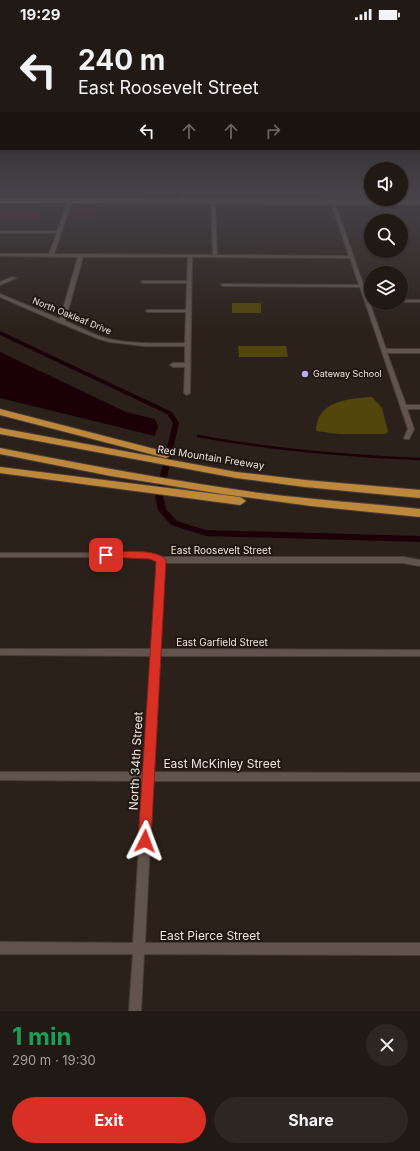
<!DOCTYPE html>
<html lang="en">
<head>
<meta charset="utf-8">
<style>
	body { margin:0; font-family:Inter,sans-serif; background:#2d2622; color:#f1f3f6; height:100vh; display:flex; flex-direction:column; font-size:15px; white-space:nowrap }
	* { box-sizing:border-box; margin:0 }
	p { font-size:13px; color:#a2a0a0 }
	.icon { flex:none; width:22px; height:22px; fill:none; stroke:currentColor; stroke-width:2; stroke-linecap:round; stroke-linejoin:round }
	.map { position:relative; height:983px; overflow:hidden }
	.side { display:flex; flex-direction:column; background:#211914; flex:1 }
	.side>* { flex:none }
	.banner { position:absolute; left:0px; top:0px; width:420px; height:122px; box-shadow:0 1px 3px #0004,0 0 0 1px #3e3834; background:#211914; color:#f1f3f6; overflow:hidden }
	.controls { position:absolute; left:364px; top:134px; display:grid; gap:8px }
	.controls a { display:grid; place-items:center; width:44px; height:44px; border-radius:50%; background:#211914; box-shadow:0 1px 3px #0004,0 0 0 1px #3e3834; font-size:20px }
	.pin { position:absolute; display:grid; place-items:center; width:34px; height:34px; color:#fff; margin:-17px; border-radius:8px; box-shadow:0 2px 6px #0006 }
	.me { position:absolute; width:44px; margin:-22px; rotate:3deg; stroke-linejoin:round; filter:drop-shadow(0 0 3px #0008) }
	.turn { display:flex; align-items:center; gap:14px; height:84px; padding:0 12px; font-size:18px }
	.turn .icon { width:52px; height:52px; stroke-width:2.5 }
	.turn b { display:block; font-size:28px; line-height:34px }
	.lanes { display:flex; align-items:center; height:38px; padding:0 12px; background:#0003; justify-content:center; gap:20px; direction:ltr }
	.lanes .off { opacity:.35 }
	.round { display:grid; place-items:center; flex:none; width:42px; height:42px; border-radius:21px; background:#2d2622 }
	.head { display:flex; align-items:center; justify-content:space-between; height:68px; padding:0 12px }
	h1 { font-size:24px; font-weight:700; line-height:30px; color:#1e9e55 }
	.action { display:flex; gap:8px; margin-top:auto; padding:8px 12px }
	.action a { flex:1; height:46px; border-radius:24px; background:#d93025; color:#fff; font-size:16px; font-weight:700; line-height:46px; text-align:center }
	.action a+a { background:#2d2622; color:#f1f3f6 }
	.status { display:flex; justify-content:space-between; align-items:center; height:28px; padding:0 20px; background:#211914; direction:ltr }
	.status svg { height:11px; fill:currentColor }
	.map>svg:first-child { display:block }
	.green { fill:#52460c }
	.water { fill:#1b0008 }
	.lines { fill:none; stroke-linecap:round; stroke-linejoin:round }
	.stream { stroke:#1b0008; stroke-width:2.5 }
	.canal { fill:#1b0008; fill-rule:evenodd }
	.building { fill:#5e1918 }
	.street-casing { stroke:#483e3a; stroke-width:2 }
	.primary-casing { stroke:#483e3a; stroke-width:2 }
	.highway-casing { stroke:#483e3a; stroke-width:2 }
	.street { fill:#62544d; fill-rule:evenodd }
	.primary { fill:#997343; fill-rule:evenodd }
	.highway { fill:#be883c; fill-rule:evenodd }
	.route { fill:#d93025; stroke:#8d1f18 }
	.poi-dot { fill:#b8abf7; stroke:#221711; stroke-width:1.5 }
	.labels { text-anchor:middle; stroke-width:4; stroke-linejoin:round; paint-order:stroke }
	.far-street-label { font-size:9px; fill:#ede4e0; stroke:#221711 }
	.far-poi-label { font-size:9px; fill:#ede4e0; stroke:#221711; text-anchor:start }
	.street-label { font-size:10px; fill:#ede4e0; stroke:#221711 }
	.near-street-label { font-size:12px; fill:#ede4e0; stroke:#221711 }
</style>
</head>
<body>
<div class="status"><b>19:29</b><svg viewBox="0 0 49 12"><path d="M0 12V9h3v3zM5 12V6h3v6zM10 12V3h3v9zM15 12V0h3v12zM26 1h20v11H26zM47 4h2v5h-2z"/></svg></div>
<div class="map">
<svg width="420" height="983" viewBox="0 0 420 983">
	<rect width="100%" height="100%" fill="#2c211a"/>
	<path class="green" d="M232,275H261V285H232Z
		M238,318H286L288,329H239Z
		M372,369L382,380L388,404L385,406H339L316,403C317,372 348,371 372,369Z"/>
	<path class="water" d="M0,324L126,384L155,391L158,398L155,408L0,370Z"/>
	<g class="lines">
		<path class="stream" d="M198,408C272,422 345,428 420,431"/>
		<path class="canal" d="M0,303L172,384L179,395L163,468L166,481L177,493L206,502L420,508V514L206,508L171,497L158,482L155,468L173,395L167,386L0,307Z"/>
	</g>
	<path class="building" d="M74,177L97,179L94,189H69Z
		M0,185H41L38,191H0Z"/>
	<g class="lines">
		<defs>
			<path id="street" d="M46,165H50L45,174H43Z
				M181,165H185L184,173L182,174L180,173Z
				M213,171L215,172L217,227L349,228L331,174L334,173L386,321H420V325H387L406,377H420V381H407L414,401L409,411H405L404,410L408,401L360,259L223,258L221,257L223,256L359,257L350,230L192,229L190,365L187,367L184,365L185,339H173L170,337L173,335H185V318H144L110,314L99,311L60,295L0,269V266L60,291L78,229L0,228V226H49L57,205H0V203H57L68,173L70,172L72,173L54,226L213,227L211,172ZM83,229H188L187,253H143L141,254L143,255H187L186,282H148L146,283L148,284H186L185,315C159,315 131,317 105,310C91,306 78,298 65,293Z
				M12,249L16,250L0,257V254Z
				M401,272H420V274H401Z
				M0,525H136L152,526L162,529H403L420,532V538L403,535H165L160,621L420,622V628H160L154,744L420,745V753H153L145,915H420V927L144,926L141,983H129L133,926H0V914L133,915L143,753L0,752V744H144L151,628L0,627V621H152L157,533L151,530L136,529H0Z"/>
			<path id="primary" d="M0,171L420,172V176L0,175Z"/>
			<path id="highway" d="M0,381L170,425L171,427L166,430L0,387Z
				M0,400L236,444L305,452L420,462V470L305,459L236,450L0,406Z
				M0,420C86,437 173,453 260,465C313,472 367,475 420,481V489L311,478L222,466L111,448L0,426Z
				M0,439L240,469L246,473L240,477L0,445Z"/>
		</defs>
		<use href="#street" class="street-casing"/>
		<use href="#primary" class="primary-casing"/>
		<use href="#highway" class="highway-casing"/>
		<use href="#street" class="street"/>
		<use href="#primary" class="primary"/>
		<use href="#highway" class="highway"/>
	</g>
	<linearGradient id="sky" x2="0" y2="1"><stop stop-color="#18120e"/><stop offset="0.54" stop-color="#454349"/><stop offset="1" stop-color="#454349" stop-opacity="0"/></linearGradient>
	<rect width="420" height="303" fill="url(#sky)"/>
	<path class="route" d="M106,524C120,524 157,520 166,532L151,813L149,817L145,819L140,817L138,813L156,534L150,531L103,529V525Z"/>
	<circle class="poi-dot" cx="305" cy="346" r="4"/>
	<g class="labels">
		<g class="far-street-label">
			<text transform="translate(72 288) rotate(22)" y="3">North Oakleaf Drive</text>
		</g>
		<g class="far-poi-label">
			<text x="313" y="349">Gateway School</text>
		</g>
		<g class="street-label">
			<text transform="translate(211 429) rotate(9)" y="4">Red Mountain Freeway</text>
			<text x="221" y="526">East Roosevelt Street</text>
			<text x="222" y="618">East Garfield Street</text>
		</g>
		<g class="near-street-label">
			<text transform="translate(136 733) rotate(-87)" y="4">North 34th Street</text>
			<text x="222" y="740">East McKinley Street</text>
			<text x="210" y="912">East Pierce Street</text>
		</g>
	</g>
</svg>
<div class="controls">
<a><svg class="icon" aria-label="sound" viewBox="0 0 24 24"><path d="M4 9h4l5-4v14l-5-4H4zM17 9q2 3 0 6"/></svg></a>
<a><svg class="icon" aria-label="search" viewBox="0 0 24 24"><circle cx="10" cy="10" r="6"/><path d="M15 15l6 6"/></svg></a>
<a><svg class="icon" aria-label="layers" viewBox="0 0 24 24"><path d="M12 4l9 5-9 5-9-5zM3 14l9 5 9-5"/></svg></a>
</div>
<div class="pin" style="left:106px;top:527px;background:#d93025"><svg class="icon" aria-label="arrive" viewBox="0 0 24 24"><path d="M6 21V4h12l-3 4 3 4H6"/></svg></div>
<svg class="me" style="left:145px;top:813px" viewBox="-20 -20 40 40"><path d="M0-17L14 15 0 8-14 15z" fill="#d93025" stroke="#fff" stroke-width="4"/></svg>
<div class="banner">
<div class="turn"><svg class="icon" aria-label="left" viewBox="0 0 24 24"><path d="M17 20v-9H6M10 6l-5 5 5 5"/></svg><div><b>240 m</b>East Roosevelt Street</div></div>
<div class="lanes"><svg class="icon" aria-label="left" viewBox="0 0 24 24"><path d="M17 20v-9H6M10 6l-5 5 5 5"/></svg><svg class="icon off" aria-label="ahead" viewBox="0 0 24 24"><path d="M12 20V5M6 11l6-6 6 6"/></svg><svg class="icon off" aria-label="ahead" viewBox="0 0 24 24"><path d="M12 20V5M6 11l6-6 6 6"/></svg><svg class="icon off" aria-label="right" viewBox="0 0 24 24"><path d="M7 20v-9h11M14 6l5 5-5 5"/></svg></div>
</div>
</div>
<section class="side">
<div class="head"><div><h1>1 min</h1><p>290 m · 19:30</p></div><a class="round"><svg class="icon" aria-label="close" viewBox="0 0 24 24"><path d="M6 6l12 12M18 6L6 18"/></svg></a></div>
<div class="action"><a>Exit</a><a>Share</a></div>
</section>
</body>
</html>
